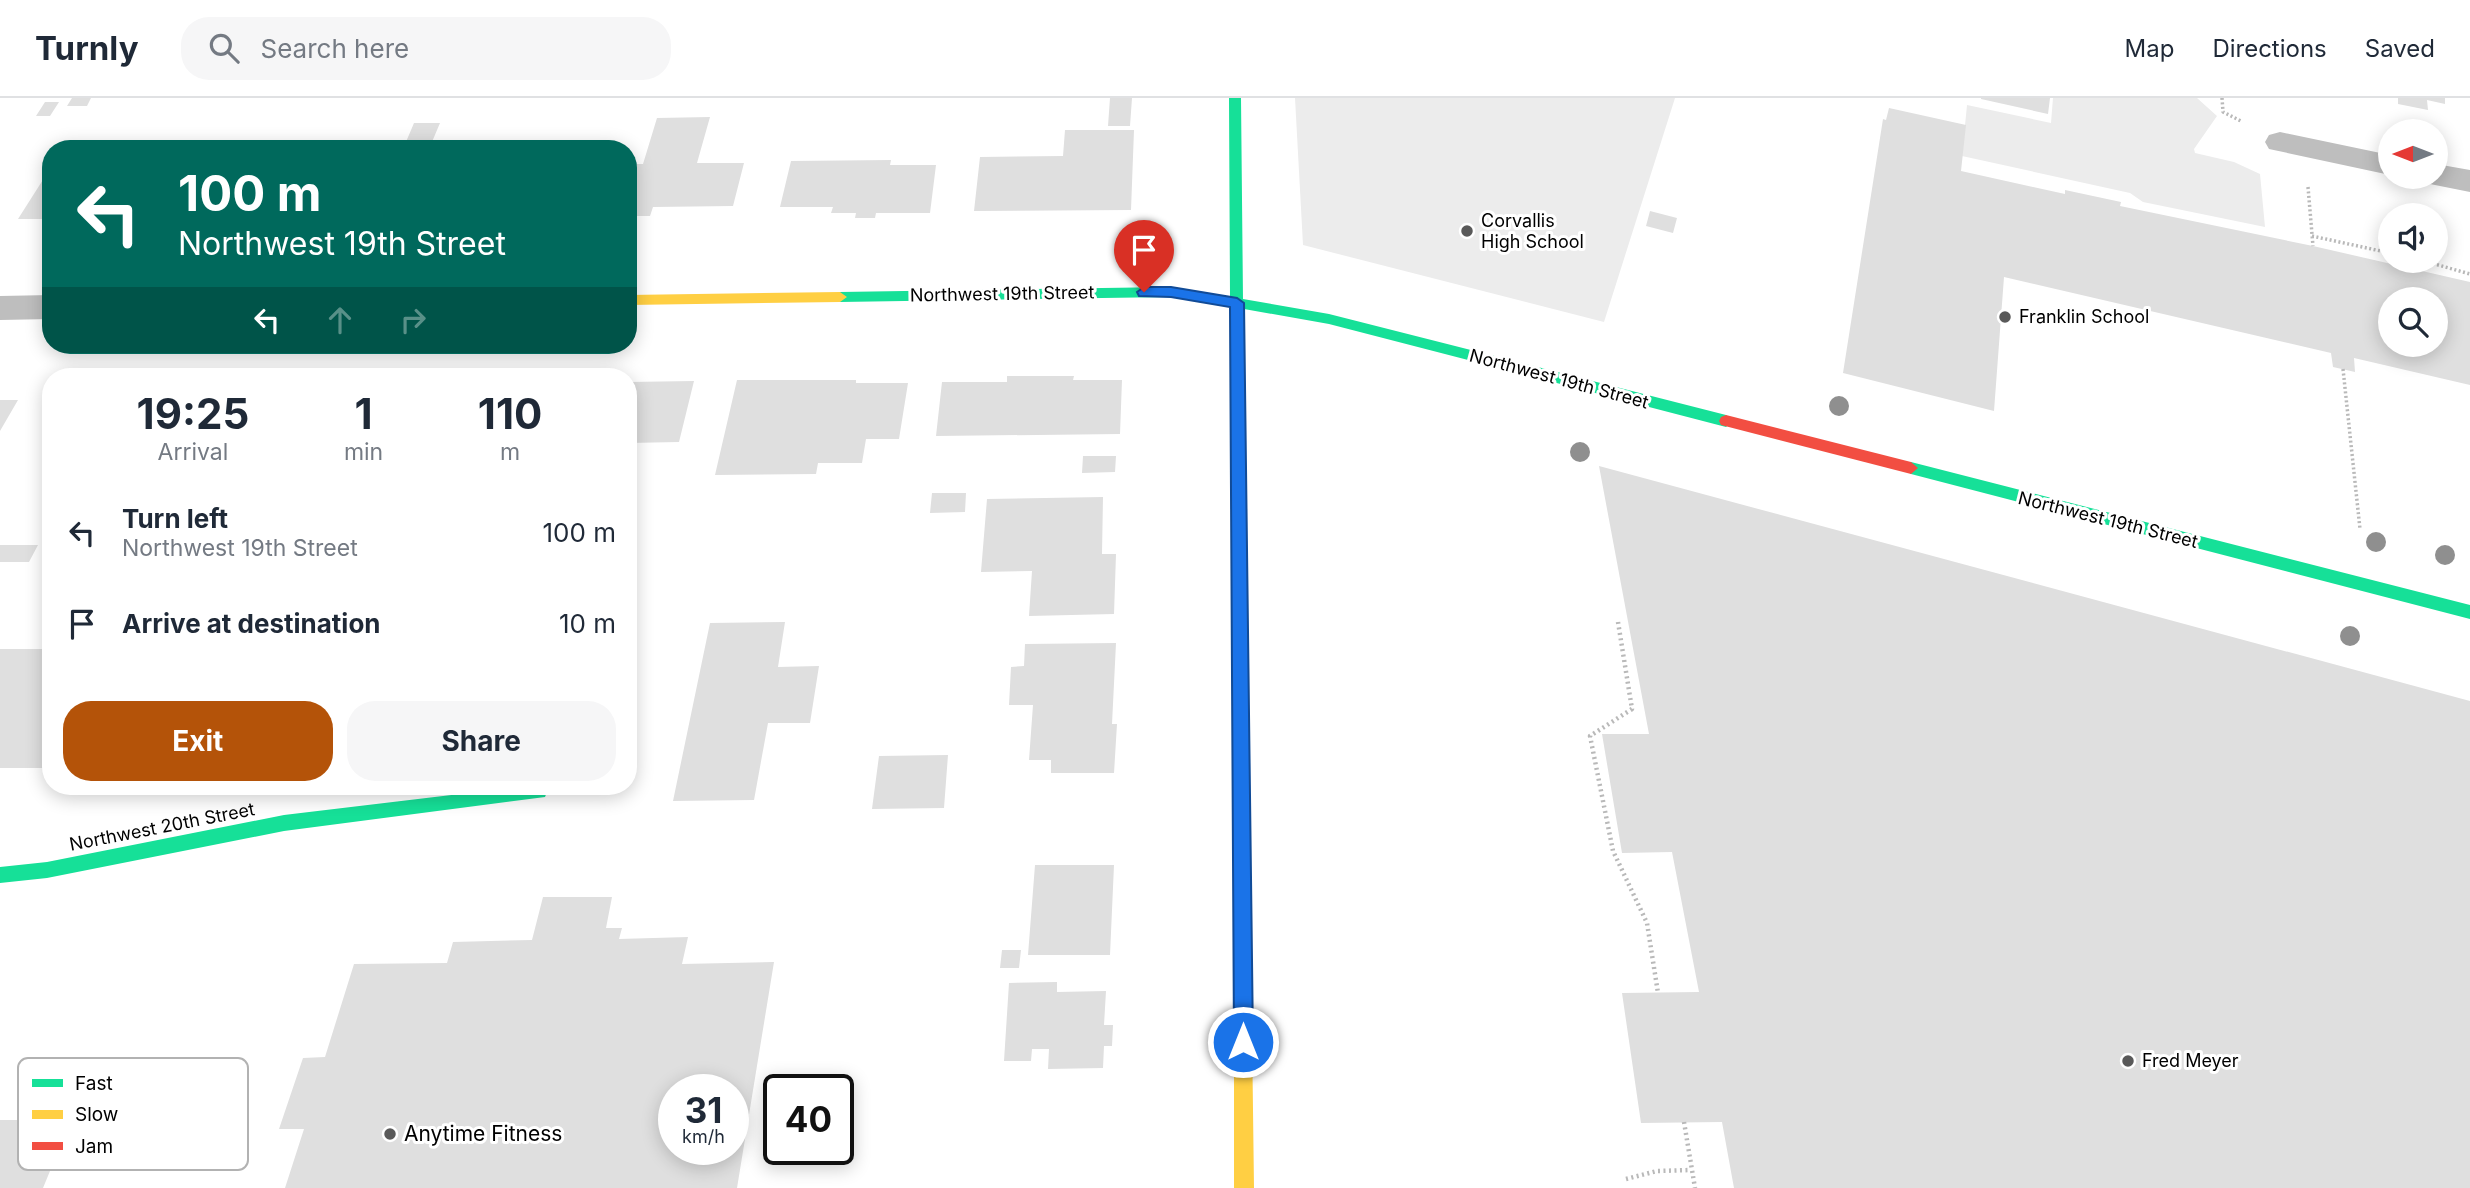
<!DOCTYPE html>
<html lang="en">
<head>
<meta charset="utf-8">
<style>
	body { margin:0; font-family:Inter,sans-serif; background:#f6f6f7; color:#1f2937; height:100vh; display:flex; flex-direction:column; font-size:26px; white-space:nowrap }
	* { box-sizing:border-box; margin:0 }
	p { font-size:23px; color:#747a83 }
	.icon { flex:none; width:38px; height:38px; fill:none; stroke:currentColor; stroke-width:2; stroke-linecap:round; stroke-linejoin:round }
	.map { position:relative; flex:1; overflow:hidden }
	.panel { position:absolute; left:42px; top:270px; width:595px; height:427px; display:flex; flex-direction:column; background:#fff; border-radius:28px; box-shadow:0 4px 18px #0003 }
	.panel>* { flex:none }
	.guide { position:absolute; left:42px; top:42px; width:595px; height:214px; border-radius:28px; box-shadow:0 4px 18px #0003; background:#00695c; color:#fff; overflow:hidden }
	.needle { width:46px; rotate:270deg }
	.tools { position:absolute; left:2378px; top:21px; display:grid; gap:14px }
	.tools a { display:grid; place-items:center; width:70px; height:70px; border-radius:50%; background:#fff; box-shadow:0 4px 18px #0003; font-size:35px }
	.speed { position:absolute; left:658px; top:976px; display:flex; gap:14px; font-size:35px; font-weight:700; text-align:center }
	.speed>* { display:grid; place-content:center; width:91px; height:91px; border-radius:50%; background:#fff; box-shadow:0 4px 18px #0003; line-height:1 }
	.speed small { font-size:18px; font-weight:400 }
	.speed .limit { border:4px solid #111; border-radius:10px; background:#fff; color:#111 }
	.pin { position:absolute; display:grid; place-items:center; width:60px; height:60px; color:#fff; margin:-72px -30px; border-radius:50% 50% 50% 0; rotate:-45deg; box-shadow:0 0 7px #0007 }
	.pin .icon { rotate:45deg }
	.me { position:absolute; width:77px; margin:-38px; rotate:0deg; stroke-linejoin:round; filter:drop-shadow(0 0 5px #0008) }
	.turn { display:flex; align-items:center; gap:24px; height:147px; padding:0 21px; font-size:32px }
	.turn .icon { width:91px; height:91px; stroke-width:2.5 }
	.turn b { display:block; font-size:49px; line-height:60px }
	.lanes { display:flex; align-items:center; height:66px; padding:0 21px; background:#0003; justify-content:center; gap:35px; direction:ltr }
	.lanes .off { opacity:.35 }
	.eta { display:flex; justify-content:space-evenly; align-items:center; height:119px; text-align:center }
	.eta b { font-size:42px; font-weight:700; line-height:49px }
	.primary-button { display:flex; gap:14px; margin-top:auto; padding:14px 21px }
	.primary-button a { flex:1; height:80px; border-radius:28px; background:#b45309; color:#fff; font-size:28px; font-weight:700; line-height:80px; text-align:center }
	.primary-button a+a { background:#f6f6f7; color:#1f2937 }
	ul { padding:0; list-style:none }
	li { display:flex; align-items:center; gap:21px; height:91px; padding:0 21px }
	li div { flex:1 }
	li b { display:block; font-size:26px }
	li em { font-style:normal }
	header { display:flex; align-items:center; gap:42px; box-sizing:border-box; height:98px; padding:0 35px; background:#fff; border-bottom:2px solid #e0e1e3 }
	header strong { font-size:33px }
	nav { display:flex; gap:38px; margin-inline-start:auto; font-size:24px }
	.search { width:490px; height:63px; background:#f6f6f7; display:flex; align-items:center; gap:18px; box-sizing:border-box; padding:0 24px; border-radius:28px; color:#747a83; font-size:26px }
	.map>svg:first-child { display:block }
	.green { fill:#ececec }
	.building { fill:#dfdfdf; fill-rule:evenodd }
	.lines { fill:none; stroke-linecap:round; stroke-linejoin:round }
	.path-far1 { stroke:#b9b9b9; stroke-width:3.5; stroke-dasharray:2 2.5; stroke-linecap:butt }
	.path { stroke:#b9b9b9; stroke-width:4.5; stroke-dasharray:2 3.5; stroke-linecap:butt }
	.street { fill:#bebebe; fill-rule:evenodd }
	.fast { fill:#16e098; fill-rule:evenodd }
	.slow { fill:#ffcf43; fill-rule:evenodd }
	.jam { fill:#f24e42; fill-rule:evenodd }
	.tree { fill:#8f8f8f }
	.route { fill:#1a73e8; stroke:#114b97; stroke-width:2 }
	.poi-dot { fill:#595959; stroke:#fff; stroke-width:2.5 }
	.labels { text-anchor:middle; stroke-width:6; stroke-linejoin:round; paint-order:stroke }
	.poi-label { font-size:18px; fill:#000; stroke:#fff; text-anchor:start }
	.street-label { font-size:18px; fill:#000; stroke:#fff }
	.near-poi-label { font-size:21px; fill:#000; stroke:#fff; text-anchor:start }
	.key { fill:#fff; stroke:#b2b2b2; stroke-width:2 }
	.key-label { font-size:19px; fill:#000 }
</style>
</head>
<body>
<header>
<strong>Turnly</strong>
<div class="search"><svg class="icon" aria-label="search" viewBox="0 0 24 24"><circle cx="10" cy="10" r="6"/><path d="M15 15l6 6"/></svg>Search here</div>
<nav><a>Map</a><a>Directions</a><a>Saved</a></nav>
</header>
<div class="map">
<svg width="2470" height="1090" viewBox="0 0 2470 1090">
	<rect width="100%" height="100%" fill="#fff"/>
	<path class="green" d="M1295,0H1675L1604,224L1303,147Z
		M2053,0H2197L2217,18L2194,51L2195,55L2234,64L2260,76L2265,129L2143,104L2130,95L1962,58L1967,7L2051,25Z"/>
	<path class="building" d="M72,0H91L87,8H67Z
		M1110,0H1132L1130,28H1108Z
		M1981,0H2050L2048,16L1981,1Z
		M2398,0H2445V6L2427,2L2428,12L2398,6Z
		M45,4H59L50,18H36Z
		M1889,10L1966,27L1961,73L2065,96V92L2121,104L2120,108L2313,148L2470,184V287L2354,260L2355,274L2333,269L2331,255L2004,179L1994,313L1843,275L1883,21L1886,22ZM2390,201H2436V247H2390Z
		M710,19L697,65H744L733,108L653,109L650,118H628V66H643L657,20Z
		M414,25H440L429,51H403Z
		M1065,32H1134L1131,112L974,113L980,59L1063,58Z
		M891,62L890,67H936L930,115H876L875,120H855L856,115H831L833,109H780L791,63Z
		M46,77H51V121H18Z
		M1650,113L1677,120L1673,135L1646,128Z
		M1007,278H1074L1073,282H1122L1120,336L936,338L942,284H1007Z
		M737,282H856V285H908L899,341H866L862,365H818L816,376L715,377Z
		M694,283L679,344L628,345V284Z
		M0,302H18L0,333Z
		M1083,358H1116L1115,374L1082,375Z
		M1599,368L2470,603V1090H1734L1722,1024L1641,1025L1622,895L1699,894L1672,754L1622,755L1602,636H1649Z
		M932,395H966L965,414L930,415Z
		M1103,399L1102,456H1116L1114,516L1029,518L1032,473L981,474L987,401Z
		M0,447H38L29,464H0Z
		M785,524L778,569L819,568L810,625H768L754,702L673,703L710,525Z
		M1116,545L1112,626H1117L1114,675H1051V662H1029L1033,607H1009L1011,569L1024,568L1025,546Z
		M0,551H51V670H0Z
		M948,657L944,710L872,711L879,658Z
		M1035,767H1114L1110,857H1028Z
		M543,799H612L606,830H622L619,841L688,839L682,866L774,864L737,1090H285L304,1031H279L303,960L325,959L354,866L447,865L453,844L532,842ZM674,992H733V1052H674Z
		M1002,852H1021L1019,870H1000Z
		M1057,884V894L1106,893L1104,927H1113L1112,948H1104L1103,970L1048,971L1049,951H1032L1031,963H1004L1009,885Z
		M0,1022H71L43,1090H0Z"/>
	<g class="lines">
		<path class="path-far1" d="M2222,0L2223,14L2241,23
			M2308,89L2313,148
			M2312,138L2390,155
			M2424,163L2470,176
			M2343,271L2360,431"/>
		<path class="path" d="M1618,524L1632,611L1590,638L1613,753L1647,825L1658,895
			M1684,1024L1695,1090
			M1626,1081L1657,1073L1691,1072"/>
		<path class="street" d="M2280,34L2390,57V77L2269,51L2265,44L2269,37Z
			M2436,66L2470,72V94L2425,85L2422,79H2436Z
			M51,197V221L0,222V198Z"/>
		<path class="fast" d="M1229,0H1241L1243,201L1329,216L1726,317L1733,323L1726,329L1329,226L1244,211L1252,934L1250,941L1243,943L1236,941L1234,934L1230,209L1171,199L840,204L833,199L840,194L1171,189L1230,199Z
			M1911,364L2470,507V521L1911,376L1904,370Z
			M527,688L545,689L547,694L545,699L284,733L47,780L0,785V769L47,764L284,717Z"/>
		<path class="slow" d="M840,194L847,199L840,204L628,207V197Z
			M1243,925L1250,927L1252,934L1254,1090H1234V934L1236,927Z"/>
		<path class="jam" d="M1726,317L1911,364L1918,370L1911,376L1721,327L1719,323L1721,319Z"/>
	</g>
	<g class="tree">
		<circle cx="1839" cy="308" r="10"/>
		<circle cx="1580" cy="354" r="10"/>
		<circle cx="2376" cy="444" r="10"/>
		<circle cx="2445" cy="457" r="10"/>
		<circle cx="2350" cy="538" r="10"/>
	</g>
	<path class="route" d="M1144,189H1171L1237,200L1244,205L1253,944L1250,950L1243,953L1237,950L1234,944L1230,209L1171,199L1139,198L1137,194Z"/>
	<g class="poi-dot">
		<circle cx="1467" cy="133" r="7"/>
		<circle cx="2005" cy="219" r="7"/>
		<circle cx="2128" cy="963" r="7"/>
		<circle cx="390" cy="1036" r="7"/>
	</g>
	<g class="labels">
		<g class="poi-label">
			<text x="1481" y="129">Corvallis<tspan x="1481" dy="21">High School</tspan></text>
			<text x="2019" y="225">Franklin School</text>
			<text x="2142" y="969">Fred Meyer</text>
		</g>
		<g class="street-label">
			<text transform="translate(1002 196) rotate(-1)" y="6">Northwest 19th Street</text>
			<text transform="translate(1559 281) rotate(15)" y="6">Northwest 19th Street</text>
			<text transform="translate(2108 422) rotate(14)" y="6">Northwest 19th Street</text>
			<text transform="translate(162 729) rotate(-11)" y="6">Northwest 20th Street</text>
		</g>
		<g class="near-poi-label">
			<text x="404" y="1043">Anytime Fitness</text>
		</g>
	</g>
	<rect x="18" y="960" width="230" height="112" rx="10" class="key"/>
	<rect x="32" y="981" width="31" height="8" fill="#16e098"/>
	<rect x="32" y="1012" width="31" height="9" fill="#ffcf43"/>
	<rect x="32" y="1044" width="31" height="8" fill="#f24e42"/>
	<g class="key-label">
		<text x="75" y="992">Fast</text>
		<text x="75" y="1023">Slow</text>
		<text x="75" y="1055">Jam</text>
	</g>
</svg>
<div class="tools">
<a><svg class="needle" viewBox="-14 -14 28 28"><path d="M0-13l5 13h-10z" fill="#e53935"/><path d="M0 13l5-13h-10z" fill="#747a83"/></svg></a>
<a><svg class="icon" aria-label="sound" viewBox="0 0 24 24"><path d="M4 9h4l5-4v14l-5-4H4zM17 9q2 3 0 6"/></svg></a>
<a><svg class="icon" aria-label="search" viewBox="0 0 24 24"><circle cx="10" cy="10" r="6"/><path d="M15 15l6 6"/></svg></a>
</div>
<div class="speed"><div>31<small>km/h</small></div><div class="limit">40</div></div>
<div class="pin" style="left:1144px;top:194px;background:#d93025"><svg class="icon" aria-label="arrive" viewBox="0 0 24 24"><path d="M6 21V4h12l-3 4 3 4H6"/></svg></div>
<svg class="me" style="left:1243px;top:944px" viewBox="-20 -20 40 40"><circle r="17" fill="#1a73e8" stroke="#fff" stroke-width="3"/><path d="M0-11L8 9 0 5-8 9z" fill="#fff"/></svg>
<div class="guide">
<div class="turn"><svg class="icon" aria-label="left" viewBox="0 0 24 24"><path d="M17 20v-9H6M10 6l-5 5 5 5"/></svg><div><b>100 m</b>Northwest 19th Street</div></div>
<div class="lanes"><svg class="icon" aria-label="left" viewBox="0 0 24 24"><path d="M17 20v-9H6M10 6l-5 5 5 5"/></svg><svg class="icon off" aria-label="ahead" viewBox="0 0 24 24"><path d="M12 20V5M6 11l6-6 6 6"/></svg><svg class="icon off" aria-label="right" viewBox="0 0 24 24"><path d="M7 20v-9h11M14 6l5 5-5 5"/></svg></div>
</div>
<section class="panel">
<div class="eta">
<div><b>19:25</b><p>Arrival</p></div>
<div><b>1</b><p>min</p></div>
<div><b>110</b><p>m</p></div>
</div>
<ul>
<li><svg class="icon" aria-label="left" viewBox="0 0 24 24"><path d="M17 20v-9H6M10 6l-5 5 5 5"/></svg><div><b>Turn left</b><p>Northwest 19th Street</p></div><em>100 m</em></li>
<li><svg class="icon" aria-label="arrive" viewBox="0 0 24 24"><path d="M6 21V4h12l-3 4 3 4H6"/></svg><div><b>Arrive at destination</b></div><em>10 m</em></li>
</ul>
<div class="primary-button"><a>Exit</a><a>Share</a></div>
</section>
</div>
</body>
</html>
